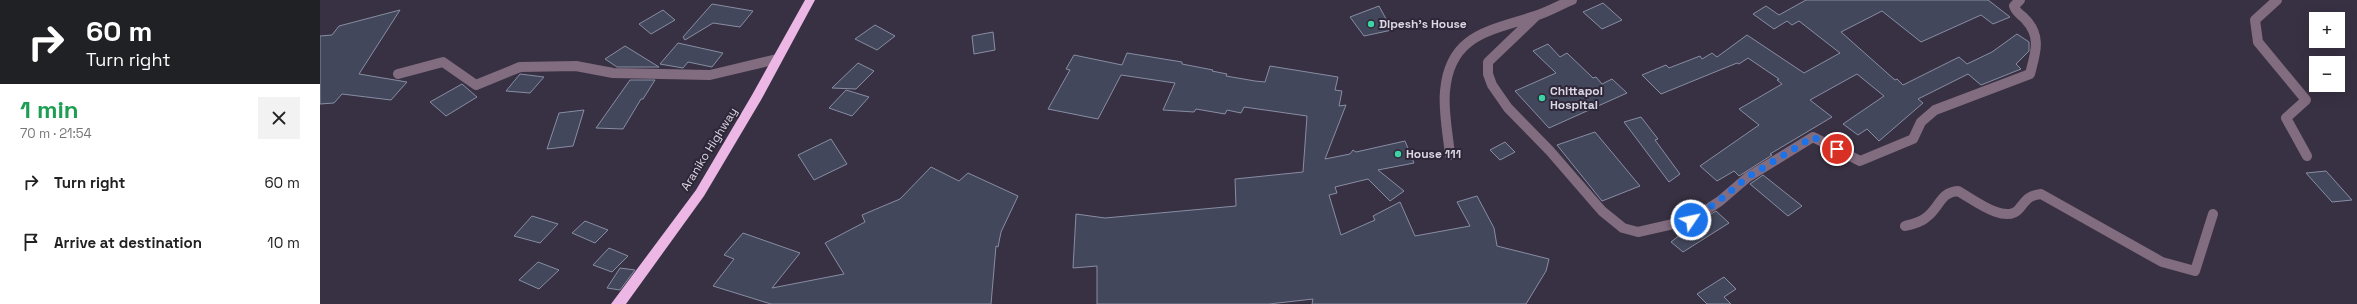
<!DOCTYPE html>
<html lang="en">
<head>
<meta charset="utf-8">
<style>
	body { margin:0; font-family:"Space Grotesk",sans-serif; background:#f2f2f2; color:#222; height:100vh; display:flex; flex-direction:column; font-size:15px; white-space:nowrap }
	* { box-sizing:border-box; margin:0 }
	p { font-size:13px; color:#767676 }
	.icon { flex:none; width:22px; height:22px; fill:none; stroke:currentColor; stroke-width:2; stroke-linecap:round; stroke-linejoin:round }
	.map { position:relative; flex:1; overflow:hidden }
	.side { display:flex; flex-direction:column; background:#fff; width:320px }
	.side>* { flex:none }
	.banner { background:#202124; color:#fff; overflow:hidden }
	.tools { position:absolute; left:1989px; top:12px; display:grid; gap:8px }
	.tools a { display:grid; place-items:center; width:36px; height:36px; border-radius:0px; background:#fff; box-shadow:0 4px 16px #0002; font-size:20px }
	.pin { position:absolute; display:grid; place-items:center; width:34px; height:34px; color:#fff; margin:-17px; border:2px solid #fff; border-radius:50%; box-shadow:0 1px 4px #0007 }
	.me { position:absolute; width:44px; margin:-22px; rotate:56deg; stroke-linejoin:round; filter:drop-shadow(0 0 3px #0008) }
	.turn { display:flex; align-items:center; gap:14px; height:84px; padding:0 20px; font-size:18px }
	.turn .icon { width:52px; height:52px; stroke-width:2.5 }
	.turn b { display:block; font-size:28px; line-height:34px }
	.round { display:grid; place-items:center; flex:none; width:42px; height:42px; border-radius:0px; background:#f2f2f2 }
	.head { display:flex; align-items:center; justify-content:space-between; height:68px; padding:0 20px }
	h1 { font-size:24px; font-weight:600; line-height:30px; color:#1e9e55 }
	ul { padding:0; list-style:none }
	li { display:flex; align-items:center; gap:12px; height:60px; padding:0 20px }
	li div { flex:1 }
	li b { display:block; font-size:15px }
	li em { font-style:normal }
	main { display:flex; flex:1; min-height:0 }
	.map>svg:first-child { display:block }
	.building { fill:#43475b; stroke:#888da3 }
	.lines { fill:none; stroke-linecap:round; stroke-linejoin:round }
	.minor { stroke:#826c7f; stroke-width:10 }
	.highway { fill:#ecb6e5; fill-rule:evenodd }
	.route { stroke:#1a73e8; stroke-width:7; stroke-dasharray:0 12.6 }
	.poi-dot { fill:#3cd4a4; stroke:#2e2739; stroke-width:1.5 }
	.labels { text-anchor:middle; stroke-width:4; stroke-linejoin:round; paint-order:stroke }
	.poi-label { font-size:12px; font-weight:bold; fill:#dbd7e2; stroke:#2e2739; text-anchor:start }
	.street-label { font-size:12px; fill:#dbd7e2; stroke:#2e2739 }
</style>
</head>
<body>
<main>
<section class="side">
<div class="banner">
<div class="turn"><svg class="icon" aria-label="right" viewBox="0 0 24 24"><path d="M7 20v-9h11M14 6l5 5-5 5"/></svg><div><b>60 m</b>Turn right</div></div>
</div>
<div class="head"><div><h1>1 min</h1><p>70 m · 21:54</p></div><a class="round"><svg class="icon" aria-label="close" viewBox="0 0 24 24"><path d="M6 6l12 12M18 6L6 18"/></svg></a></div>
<ul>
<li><svg class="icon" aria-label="right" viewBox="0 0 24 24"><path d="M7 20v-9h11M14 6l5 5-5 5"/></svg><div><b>Turn right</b></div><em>60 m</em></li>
<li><svg class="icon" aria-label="arrive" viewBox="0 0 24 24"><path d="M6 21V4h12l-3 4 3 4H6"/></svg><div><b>Arrive at destination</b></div><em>10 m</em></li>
</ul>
</section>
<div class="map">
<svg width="2037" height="304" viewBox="0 0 2037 304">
	<rect width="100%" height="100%" fill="#383143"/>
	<path class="building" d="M1486,0H1668L1690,17L1673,24L1661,15L1601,42L1562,11L1521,32L1575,80L1577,79L1583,85L1639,57L1647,64L1672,52L1697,34L1709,42V51L1696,64L1701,69L1661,85L1648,74L1598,99L1603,103L1559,141L1547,129L1538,135L1523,124L1564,96L1537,74L1490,100L1512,117L1450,154L1452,155L1419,176L1414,171L1397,181L1380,166L1439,125L1419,109L1462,84L1457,80L1459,79L1428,58L1419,64L1417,63L1341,94L1322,75L1346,65L1349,68L1380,56L1382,59L1392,53L1397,57L1427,35L1484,73L1520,53L1479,21L1472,25L1467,21L1454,29L1433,14L1446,6L1459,15Z
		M1283,3L1302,20L1282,29L1263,12Z
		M392,4L433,11L420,27L393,23L365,40L363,37Z
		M1059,6L1072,30L1044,36L1030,17Z
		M80,10L39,74L87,82L71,100L22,94L14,103L0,104V36L12,35L19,26Z
		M343,10L355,20L331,34L319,24Z
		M555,25L575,36L557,50L535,39Z
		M673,32L675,50L654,54L652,36Z
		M358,43L403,53L392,67L368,62L363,68L340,64Z
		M1228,44L1240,57L1247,53L1273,78L1276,77L1282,84L1292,79L1307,93L1229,128L1195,91L1236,73L1213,51Z
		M305,46L339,67H297L285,59Z
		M807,53L862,62V64L893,70L892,71L907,74L906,76L935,81L945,82L950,66L1018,77L1015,90L1022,91L1019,106L1026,105L1005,159L1030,154L1033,150L1036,152L1085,141L1094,163L1058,170L1084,191L1070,201L1048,179L1015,187L1017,193L1009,195L1021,235L1055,220L1053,216L1080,202L1095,236L1150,226L1137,202L1157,196L1174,228L1177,246L1229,259L1226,271L1206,304H992L993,299L949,304H777V266L753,268L756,214L785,218L916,206L915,179L983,172L987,116L924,107L921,113L907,110L905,114L876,109L874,112L843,110L855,83L801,75L778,119L728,109L750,70L746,69L754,55L802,65Z
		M538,63L554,71L536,89L512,88Z
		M200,74L224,77L210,93L186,91Z
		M310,80H335L323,99H321L303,129L276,128Z
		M142,84L157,97L126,116L110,102Z
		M526,90L549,97L532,116L509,108Z
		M264,110L253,146L227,149L239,113Z
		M1321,117L1338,139L1335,140L1360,174L1349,182L1304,122Z
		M1275,132L1320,186L1282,201L1237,145Z
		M511,139L527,164L494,180L478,155Z
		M1185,142L1195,152L1180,160L1170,150Z
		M611,167L639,181L648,173L698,196L681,232L678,247L676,246L671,304H451L393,286L414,259L404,255L423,233L480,253L452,288L524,274L505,243L545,222L542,215L580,199Z
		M2006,171L2032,200L2012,202L1986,173Z
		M1443,175L1482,206L1468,216L1430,184Z
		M1396,211L1409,223L1363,252L1351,242L1370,227Z
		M212,216L238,224L220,243L194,236Z
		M265,221L288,230L275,243L252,233Z
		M289,248L308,256L292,272L273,265Z
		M218,262L239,270L219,289L199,280Z
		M300,268L315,270L300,290L287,288Z
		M1404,277L1416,289L1404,297L1411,304H1387L1377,294Z"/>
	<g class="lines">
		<path class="minor" d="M1957,0L1935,20L1938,42L1986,100L1966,118L1987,156
			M1216,16L1168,62V74L1172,85L1188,108L1230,151L1282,211L1303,228L1318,232L1371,220L1400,201L1428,177L1493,137L1540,161L1593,139L1601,122L1615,110L1710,74C1715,54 1722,37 1706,20C1702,15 1696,13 1694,6L1700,0
			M78,74L123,62L156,85L200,67L256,66L293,73L390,75L457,59
			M1130,155C1128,134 1123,112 1125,91C1130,34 1170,31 1215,16C1228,12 1240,5 1252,0
			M1585,226C1593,224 1602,222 1608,216C1620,206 1621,192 1638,191C1653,199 1685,225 1699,209C1706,200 1709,195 1721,194L1842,262L1875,271L1893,214"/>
		<path class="highway" d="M485,0H495L441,100L384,196L306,304H291L376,190L432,95Z"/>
	</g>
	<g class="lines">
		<path class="route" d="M1371,220L1400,200L1428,177L1493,137L1517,149"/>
	</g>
	<g class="poi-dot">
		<circle cx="1051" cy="24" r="4"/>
		<circle cx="1222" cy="98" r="4"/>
		<circle cx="1078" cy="154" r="4"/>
	</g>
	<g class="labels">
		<g class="poi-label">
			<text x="1059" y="28">Dipesh's House</text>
			<text x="1230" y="95">Chittapol<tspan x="1230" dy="14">Hospital</tspan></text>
			<text x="1086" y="158">House 111</text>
		</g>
		<g class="street-label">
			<text transform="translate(389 149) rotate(-58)" y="4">Araniko Highway</text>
		</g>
	</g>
</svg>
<div class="tools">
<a>+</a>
<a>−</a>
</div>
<div class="pin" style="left:1517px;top:149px;background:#d93025"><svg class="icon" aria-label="arrive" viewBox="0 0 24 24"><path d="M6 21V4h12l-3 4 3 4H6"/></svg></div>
<svg class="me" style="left:1371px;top:220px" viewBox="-20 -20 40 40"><circle r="17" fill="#1a73e8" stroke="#fff" stroke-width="3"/><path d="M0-11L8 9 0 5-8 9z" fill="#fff"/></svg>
</div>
</main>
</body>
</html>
